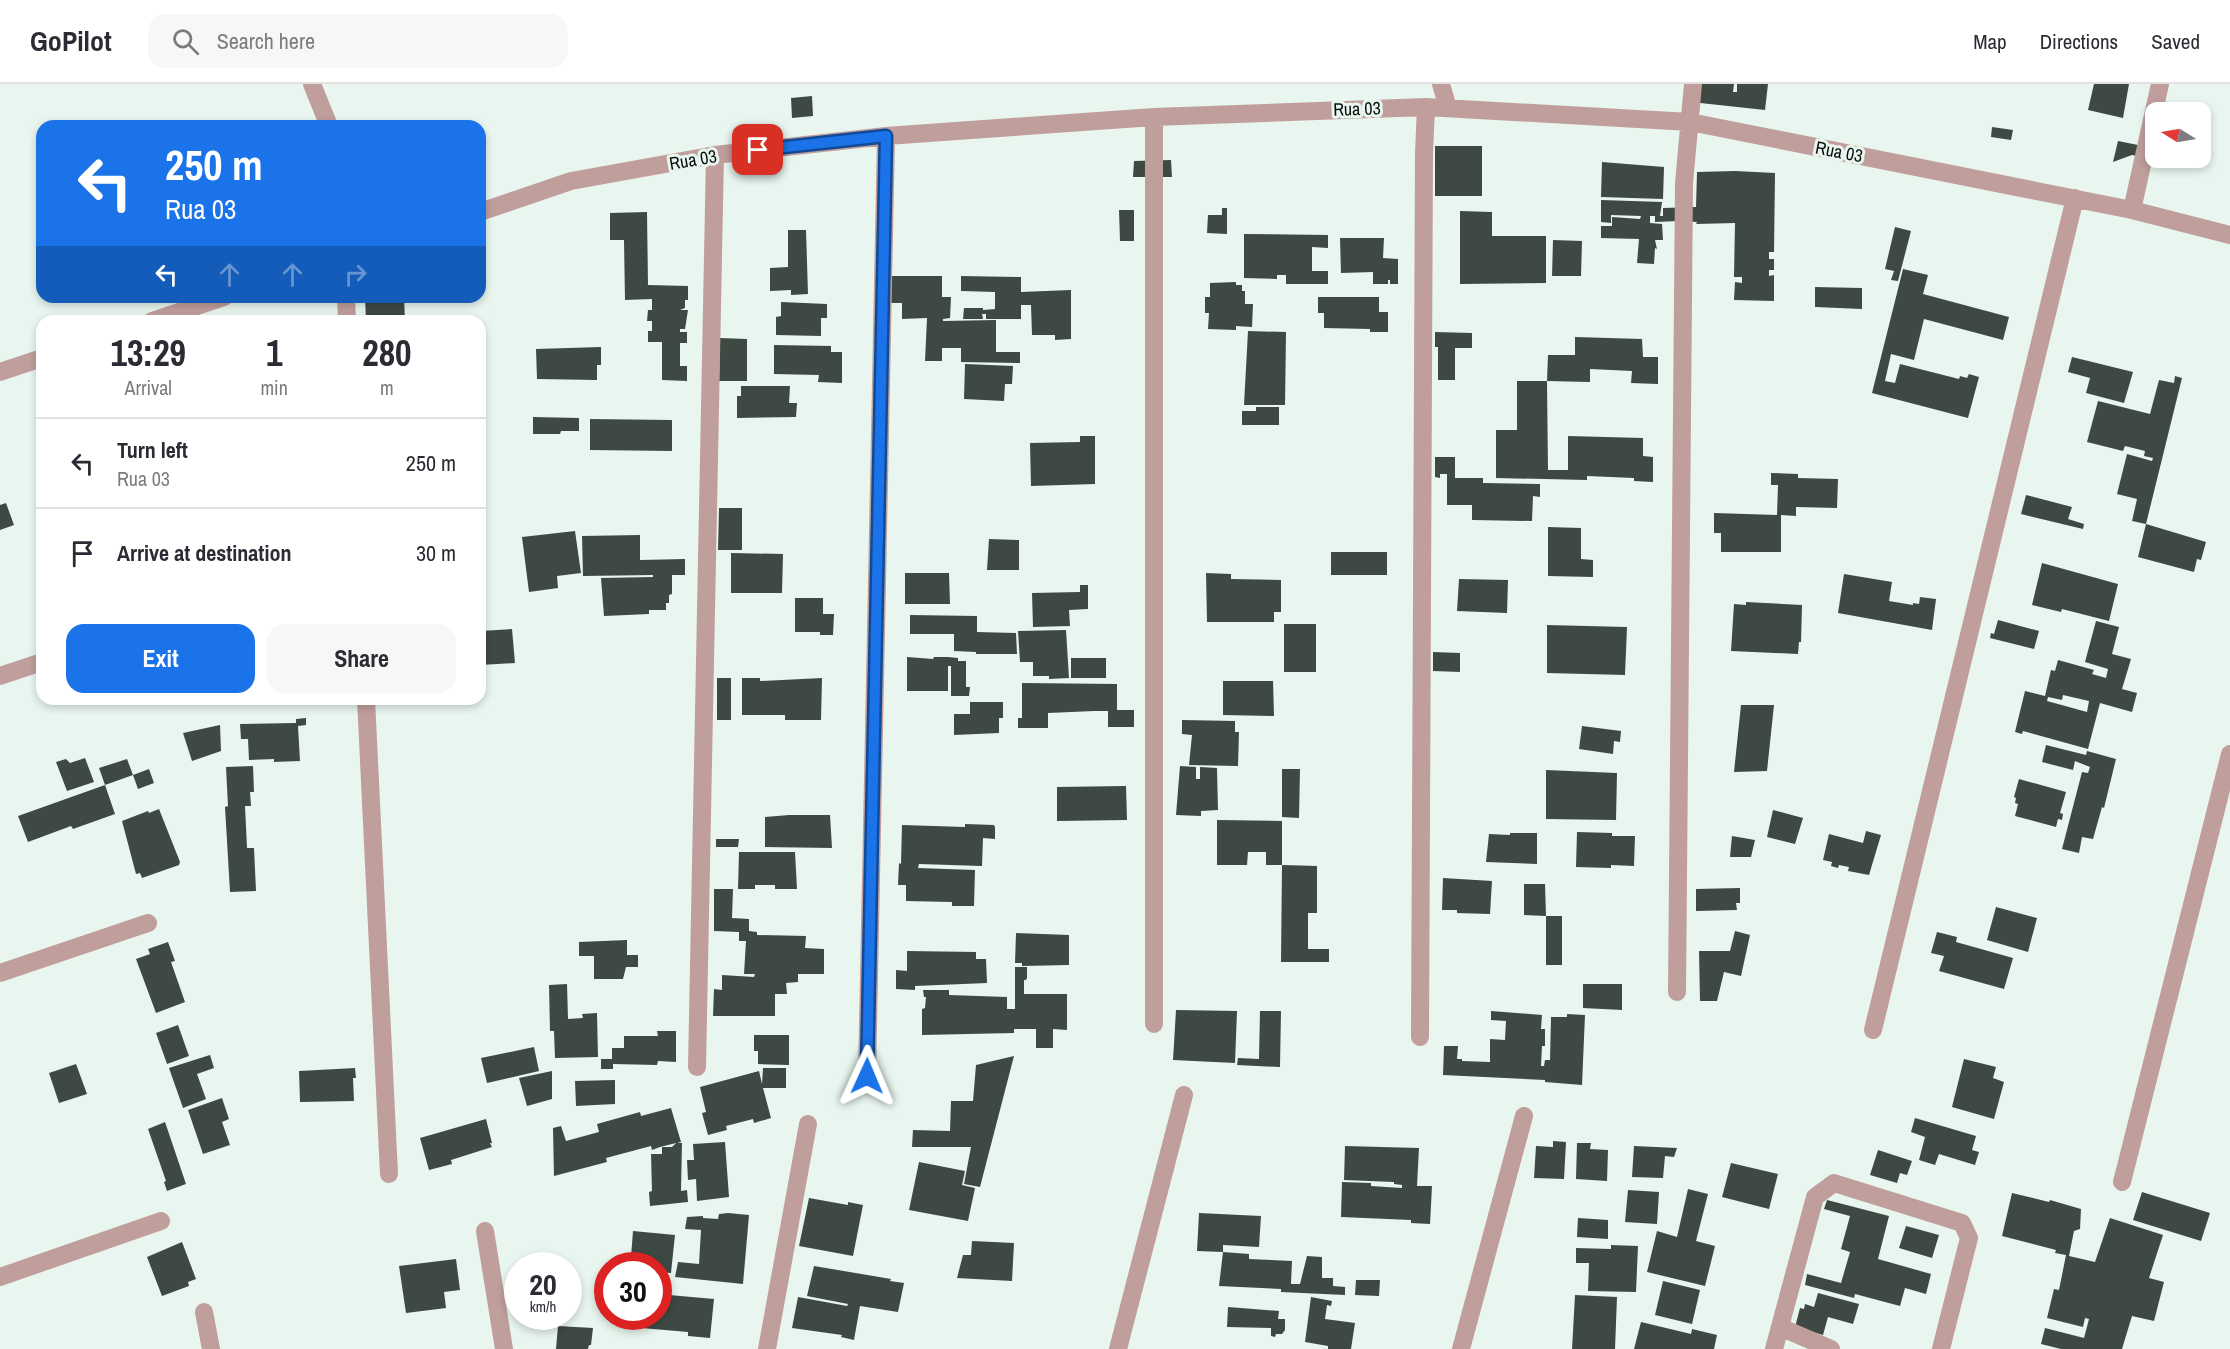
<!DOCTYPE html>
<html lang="en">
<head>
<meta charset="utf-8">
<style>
	body { margin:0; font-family:"Archivo Narrow",sans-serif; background:#f7f7f7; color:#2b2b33; height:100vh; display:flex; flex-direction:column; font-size:22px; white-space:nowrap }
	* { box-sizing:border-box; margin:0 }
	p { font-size:20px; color:#7c7c81 }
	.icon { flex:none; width:33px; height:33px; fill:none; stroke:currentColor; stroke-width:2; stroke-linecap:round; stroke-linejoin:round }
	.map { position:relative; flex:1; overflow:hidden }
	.sheet { position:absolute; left:36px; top:231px; width:450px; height:390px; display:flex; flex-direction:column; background:#fff; border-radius:18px; box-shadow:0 3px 9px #0003 }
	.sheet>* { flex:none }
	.guide { position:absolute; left:36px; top:36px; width:450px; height:183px; border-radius:18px; box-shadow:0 3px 9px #0003; background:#1a73e8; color:#fff; overflow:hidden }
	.needle { width:39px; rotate:281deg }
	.tools { position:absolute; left:2145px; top:18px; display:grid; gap:12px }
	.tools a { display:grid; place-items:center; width:66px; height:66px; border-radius:12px; background:#fff; box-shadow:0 3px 9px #0003; font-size:30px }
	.speed { position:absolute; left:504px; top:1168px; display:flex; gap:12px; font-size:30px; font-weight:700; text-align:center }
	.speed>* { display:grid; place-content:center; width:78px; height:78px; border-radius:50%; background:#fff; box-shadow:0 3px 9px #0003; line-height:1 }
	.speed small { font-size:15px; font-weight:400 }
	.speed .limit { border:9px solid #d22; background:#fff; color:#111 }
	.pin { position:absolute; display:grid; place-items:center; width:51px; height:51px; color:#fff; margin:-26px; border-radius:12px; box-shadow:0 3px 9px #0006 }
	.me { position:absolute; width:66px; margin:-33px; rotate:1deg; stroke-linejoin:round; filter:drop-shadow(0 0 4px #0008) }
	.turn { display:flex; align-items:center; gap:21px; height:126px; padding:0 30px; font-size:27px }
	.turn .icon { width:78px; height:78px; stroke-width:2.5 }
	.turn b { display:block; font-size:42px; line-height:51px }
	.lanes { display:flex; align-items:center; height:57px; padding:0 30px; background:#0003; justify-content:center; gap:30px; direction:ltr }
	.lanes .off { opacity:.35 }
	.eta { display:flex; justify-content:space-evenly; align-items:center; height:102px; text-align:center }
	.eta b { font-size:36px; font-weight:700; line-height:42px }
	.cta { display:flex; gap:12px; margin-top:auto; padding:12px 30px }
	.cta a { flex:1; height:69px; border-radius:18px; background:#1a73e8; color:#fff; font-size:24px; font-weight:700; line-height:69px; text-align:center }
	.cta a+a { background:#f7f7f7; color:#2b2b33 }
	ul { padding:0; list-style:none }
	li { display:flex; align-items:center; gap:18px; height:90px; padding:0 30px; border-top:2px solid #e1e1e2 }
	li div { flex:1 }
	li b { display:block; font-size:22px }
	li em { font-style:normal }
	header { display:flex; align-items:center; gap:36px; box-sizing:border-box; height:84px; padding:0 30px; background:#fff; border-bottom:2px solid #e1e1e2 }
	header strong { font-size:28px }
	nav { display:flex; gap:33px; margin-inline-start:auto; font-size:21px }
	.search { width:420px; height:54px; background:#f7f7f7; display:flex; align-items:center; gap:15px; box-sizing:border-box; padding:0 21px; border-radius:18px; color:#7c7c81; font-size:22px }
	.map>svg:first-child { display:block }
	.building { fill:#3e4944; fill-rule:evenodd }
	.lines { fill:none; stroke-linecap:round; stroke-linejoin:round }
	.minor { stroke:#c09e9c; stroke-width:18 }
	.route-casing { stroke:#114b97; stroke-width:15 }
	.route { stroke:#1a73e8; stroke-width:10 }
	.labels { text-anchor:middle; stroke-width:6; stroke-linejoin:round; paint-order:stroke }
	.street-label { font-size:18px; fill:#090d0b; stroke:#e8f6ef }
</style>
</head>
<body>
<header>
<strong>GoPilot</strong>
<div class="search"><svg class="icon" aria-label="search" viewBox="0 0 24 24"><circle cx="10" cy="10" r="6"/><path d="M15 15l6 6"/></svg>Search here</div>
<nav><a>Map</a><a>Directions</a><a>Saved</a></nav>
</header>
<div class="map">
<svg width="2230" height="1265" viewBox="0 0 2230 1265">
	<rect width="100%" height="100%" fill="#e8f6ef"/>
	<path class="building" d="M1693,0H1734L1733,8H1737V0H1768L1765,26L1691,18Z
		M2094,0H2129L2123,34L2088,26Z
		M812,12L813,32L792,34L791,14Z
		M1992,43L2013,46L2011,56L1991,53Z
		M2118,57L2153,64L2151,75L2132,71L2113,78Z
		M1435,62H1482V112H1435Z
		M1171,76L1172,93H1133L1134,77Z
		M1602,78L1664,83L1663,115L1601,113Z
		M1735,87L1775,89L1774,168H1769V175H1774V186H1769V192L1774,191V217L1734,216L1735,198L1742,199V193H1734L1735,139L1696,140L1697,138L1679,137L1655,138V132H1650V139L1662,140L1663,156H1655L1657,165L1655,164L1654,180L1637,179L1639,155L1601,154V142H1612V133L1640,135L1641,132L1611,131V139L1601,138V116L1662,118L1660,132H1663V124L1696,123L1697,88Z
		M1222,124H1227V150L1207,149L1208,131H1222Z
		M1119,126H1134V157H1120Z
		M1460,127L1492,128V152H1546V199L1460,200Z
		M647,128L648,201L688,202V216H685V224L680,226H688L685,245H680V248H687V259H680V282H687V297L662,296V258H648V247H652V237H647L648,226H652V215L625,216L624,156H610V129Z
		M1895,143L1911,147L1898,197L1891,196L1894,187L1885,185Z
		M788,146H806L808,210L791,211V206L770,207V184L788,183Z
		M1244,150L1328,151V164L1312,163V187H1328V200H1286V191H1277V195L1244,194Z
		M1340,154H1384L1383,174L1398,175V200H1390V196H1388V200H1373V188L1341,189Z
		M1553,156L1582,157L1581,192H1552Z
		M1903,185L1928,191L1923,210L2009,233L2003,256L1924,235L1914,276L1891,270L1885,297L1895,299L1900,280L1959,295L1960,292L1967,294L1969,290L1979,293L1968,334L1872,309Z
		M890,192H942V213H951L950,234L943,235V237L996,236V268H1020V279L961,278V264H942V277H925L927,234L902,235V219H890Z
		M961,192L1021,193V208L1071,206V255L1055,256V251H1032L1031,221H1021V235H986V230H982L983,235H963L964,224H983V226L995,225V208L961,207Z
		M1236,198V201H1242V207H1245V220H1253L1252,243L1236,242V246L1208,245L1209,229H1205V213H1210V199Z
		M1815,203L1862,204V225L1815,223Z
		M365,213H404L405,237H366Z
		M1318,213H1379V228H1388V248H1370V245L1324,244V229H1318Z
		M781,218L827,220V234H821V252L776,251V233L781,232Z
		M1248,247L1286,248L1285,321H1244Z
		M1435,248L1472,249V264H1455V296H1438V263H1435Z
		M1575,253L1642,255L1643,273H1658V300L1631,299L1632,287L1590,285V298L1547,297L1548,271H1575Z
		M720,254L747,255V297H719Z
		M774,261L831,262V268H842V299L818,298L819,291L774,290Z
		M601,263V281H597V296L537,295L536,265Z
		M2072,273L2133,288L2124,319L2086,309L2090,294L2068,288Z
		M965,280L1013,282L1012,300H1005L1004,317L964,315Z
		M2175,292L2182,294L2146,440L2206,458L2201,476L2197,475L2194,488L2138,473L2146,440L2132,437L2137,415L2117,410L2127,370L2152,377L2153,374L2144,372L2145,367L2125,362L2123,367L2087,358L2098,317L2150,330L2159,296L2174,299Z
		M1517,297H1547L1548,386H1568V352L1643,354V372L1653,373V398L1634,397V394L1587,392V396L1496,394V346H1517Z
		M741,302H790L789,319H797L796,333L737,334V312H741Z
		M1256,323H1279V341H1242V327H1256Z
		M533,333L579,334V347H561L560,350H533Z
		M590,335L672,336V367L590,366Z
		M1080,352H1095V400L1031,402L1030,359L1080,358Z
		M1435,373H1455V394H1483V399L1540,400V413L1533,412L1532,437L1472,436V421H1447V390H1440V394L1435,393Z
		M1771,389L1798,390V394L1838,395L1837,424L1796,423V432L1781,431V468H1721V449H1714V429L1777,431L1778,401H1771Z
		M2026,411L2072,423L2068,435L2084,440L2083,445L2021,430Z
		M6,419L14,441L0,446V421Z
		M719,424H742V466H718Z
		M1548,443L1581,444V475L1593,476V493L1548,492Z
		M575,447L581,489L557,492L558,504L529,508L522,453Z
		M640,451V476L685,475V491H672V510L669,511V519H666V526H649V530L604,532L601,494L653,493V491L583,492L582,452Z
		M989,455L1019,456V486H987Z
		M1331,468H1387V491H1331Z
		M731,469L783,470L782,509H731Z
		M2042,479L2118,500L2109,537L2062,525L2061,528L2032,521Z
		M905,489H949L950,520H905Z
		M1206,489L1231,490V495L1281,496V528H1274V538H1207Z
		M1844,490L1892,498L1889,517L1913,521V519L1919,520L1920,513L1936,515L1932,546L1838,529Z
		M1459,495L1508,496L1507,529L1457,527Z
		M1080,501H1088V525L1069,526L1070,542L1033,543L1032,509L1080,508Z
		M795,514H823V530H834L833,551H820V548H795Z
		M1746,518L1802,521L1801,558H1799L1798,570L1731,567L1734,520L1746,521Z
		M910,531L977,532V548L1016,549L1017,570H976V568L954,567V550H910Z
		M1998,536L2039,547L2034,565L1990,554L1991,549L1994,550Z
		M2096,537L2119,543L2112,570L2131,575L2122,605L2137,609L2132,628L2100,619L2088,665L2023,647L2022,650L2015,648L2025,607L2045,612L2051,586L2055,587L2058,576L2094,586L2092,590L2106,594L2108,585L2085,578ZM2063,611L2089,617L2087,628L2047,617L2048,613L2062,616Z
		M1284,540H1316V588H1284Z
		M1547,541L1627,543L1625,591L1547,589Z
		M512,545L515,579L480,581V547Z
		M1066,546L1069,594L1049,595V592H1033V578H1020L1018,547Z
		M1433,568L1460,569V588L1433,587Z
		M907,573L933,575L934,573H948L958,574V577H966V603H970L969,612H951V582H948V607H907Z
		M1071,574H1106V594H1071Z
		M717,594H731V636H717Z
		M742,594H760V597L822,594L821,636H785V631H742Z
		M1223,597H1273L1274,632L1223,631Z
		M1022,599L1117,600V626H1134V643H1108V627H1094L1048,629V644H1018V634H1022Z
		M970,618H1003V634H999V649L954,651V630H970Z
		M1741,621H1774L1767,687L1734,688Z
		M306,634V641L298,642L300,677L274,678V675L249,676L248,655H241L240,640L296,639V635Z
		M1182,636L1235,637V648H1239L1238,682L1189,681L1192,651L1182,650Z
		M220,641L221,667L192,677L183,649Z
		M1582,642L1621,647L1620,658L1614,657L1613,670L1579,665Z
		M2046,661L2086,671L2087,667L2116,675L2104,724L2102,723L2093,755L2082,753L2079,769L2062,765L2082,688L2088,689L2090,683L2075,677L2073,686L2042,678Z
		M85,674L94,698L67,707L56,678L66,675L70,679Z
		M127,675L133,691L149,685L154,699L138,705L133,691L105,701L99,684Z
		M253,682L254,708H250L251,722H245L247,764H254L256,807L230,808L225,723L228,722L226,683Z
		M1180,682L1196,683V695H1200V683L1217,684L1218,726L1201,727V732L1176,731Z
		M1282,685H1300L1299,734L1282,733Z
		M1546,686L1617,689L1616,736L1546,735Z
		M2019,695L2066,708L2060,729L2063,730L2062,736L2058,735L2056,743L2015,732L2018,720L2015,719L2016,714L2014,713Z
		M105,701L115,730L73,745L71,742L28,758L18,732Z
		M1126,702L1127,736L1057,737V703Z
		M159,725L180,778L179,781L142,794L140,789L136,790L122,737L148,727L149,729Z
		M1773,726L1803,734L1795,760L1767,753Z
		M789,731H830L832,764L765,763V733Z
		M1217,736L1282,737V781H1266V768H1248L1247,781H1217Z
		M965,740L994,741L995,743V755L983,754L982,782L919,780L918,784L975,786L974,822H952V818L906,817V801H898L899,779L901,780L902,741L965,743Z
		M1866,747L1881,751L1869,791L1848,787L1849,783L1839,781L1838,784L1831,782L1832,778L1823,776L1829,750L1863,759Z
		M1577,748L1612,749V752H1635L1634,782L1611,781V784L1576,783Z
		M1510,749H1537V780L1486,778L1489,750L1510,751Z
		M1732,752L1755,756L1751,773H1730Z
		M716,755H739L738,763H716Z
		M739,768H795L797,805H775V801H755V805H738Z
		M1282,781L1317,782V829H1308V865H1329V878H1281Z
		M1443,794L1492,797L1490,830L1457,829V826H1442Z
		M1524,800H1545L1546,832L1524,831Z
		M1740,804V819H1736L1737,826L1696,827V805Z
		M714,805H733L732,834L749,835V847L757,848V851L806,852L805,864L824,865V890H798V898L786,899L787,910H775V932H713L714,905L722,906V891L754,893L755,890H744L746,857H739V848L714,847Z
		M1996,823L2037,834L2028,868L1987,856Z
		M1546,832H1562V881H1546Z
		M1735,847L1750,851L1741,892L1724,888L1717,917H1700L1699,867H1730Z
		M1937,848L1957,853L1956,858L2013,874L2004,905L1939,887L1944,872L1931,869Z
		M1016,849L1069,851V881L1022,882V879H1015Z
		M627,856V871H638V883H626L623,895H594V872H579V858Z
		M168,858L175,877L171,878L185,918L156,929L136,875L150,870L148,865Z
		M907,867L976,868V875H986L987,899L915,902V906L896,905V886L907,887Z
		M1015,883H1027V894L1026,896H1024V910H1067V946L1053,945V964H1036V945H1014V949L922,951V925L925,924L926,913H924L923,906H949V911L1007,913V925H1015Z
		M567,900L568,935L583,934L582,930L597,929L598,973L555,974L554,947H550L549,901Z
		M1583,900H1622V926L1583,924Z
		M1176,926L1237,927L1235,979L1173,976Z
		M1260,927H1281L1280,983L1237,981L1238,974L1259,975Z
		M1491,927L1542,931L1541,945H1545V962H1542L1541,982H1544L1545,976H1550L1551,933H1567V930L1585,931L1582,1001L1545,998V996L1443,991L1444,962H1458L1457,975H1462V977L1490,978V955L1505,956L1506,937L1491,936Z
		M178,941L189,972L167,980L156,949Z
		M657,947H676V978L658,977L657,981L613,980V985H601V975H612V964H624V952H658Z
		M754,951H789V981L758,980V967H754Z
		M534,963L539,987L487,999L481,974Z
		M210,971L214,984L197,990L206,1015L183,1024L169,984Z
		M1014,972L980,1103L964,1100L971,1063H912L913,1046L950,1047L951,1017H973L976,981Z
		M1964,975L1996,983L1993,994L2004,998L1994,1035L1952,1023Z
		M76,980L87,1010L59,1019L49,989Z
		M355,984L356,994H353L354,1017L300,1018L299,987Z
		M763,984H786V1004H763L771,1034L754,1039L753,1035L726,1042L727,1046L708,1051L702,1029L706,1028L700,1003L759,987L762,1000Z
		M552,987V1015L527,1022L519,994Z
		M615,996V1020L576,1022L575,997Z
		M222,1014L229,1035L222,1038L230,1061L203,1070L188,1026Z
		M671,1024L681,1058L677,1059H682L681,1107L687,1106L688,1118L650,1122L649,1108L652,1107L651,1070H662V1063H672L676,1059L660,1063L652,1066L651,1062L606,1074L607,1078L554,1092L553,1044L561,1042L566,1057L599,1048L597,1040L640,1028L641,1032Z
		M1915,1034L1976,1052L1972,1066L1979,1068L1975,1081L1939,1070L1935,1081L1919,1076L1925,1053L1911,1048Z
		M486,1035L492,1059H490L492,1063L451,1076L452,1080L429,1086L420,1054Z
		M165,1038L186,1100L167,1107L164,1098L166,1097L148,1045Z
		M1553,1057L1566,1058L1564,1095L1534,1094L1536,1062L1553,1063Z
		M725,1058L729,1113L697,1117L696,1095L688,1096L687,1076H694L693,1060Z
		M1577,1059H1591L1590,1065L1608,1066L1607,1097L1576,1095Z
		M1345,1062L1419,1064L1417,1102H1432L1430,1140L1411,1139V1136L1341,1133L1342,1098L1371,1099V1102L1402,1104V1101L1394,1100V1098L1344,1096Z
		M1634,1062L1677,1064L1674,1073L1665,1072L1663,1094L1632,1093Z
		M1878,1066L1912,1077L1907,1091L1900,1089L1897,1099L1870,1091Z
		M919,1078L965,1087L962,1101L975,1104L968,1137L909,1126Z
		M1731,1079L1778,1090L1769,1125L1722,1113Z
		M1688,1105L1708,1110L1696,1157L1715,1162L1705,1202L1647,1188L1657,1147L1677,1153Z
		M1628,1106L1659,1108L1657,1140L1625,1138Z
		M2142,1108L2210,1129L2201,1157L2133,1136Z
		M2012,1109L2049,1118L2050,1116L2081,1125L2080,1145L2074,1147L2069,1172L2095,1178L2110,1134L2163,1151L2149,1194L2164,1198L2154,1237L2132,1232L2122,1265H2061L2041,1260L2045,1244L2084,1254L2089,1235L2085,1234L2083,1243L2047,1234L2054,1205L2059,1206L2066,1171L2055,1169L2056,1166L2002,1152Z
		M809,1114L848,1121V1118L863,1121L853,1172L799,1162Z
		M1827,1116L1889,1132L1878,1175L1931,1190L1926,1210L1905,1204L1900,1222L1855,1210L1854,1214L1805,1201L1807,1190L1841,1199L1850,1168L1841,1165L1850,1132L1824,1125Z
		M728,1129L749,1131L743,1200L675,1193L678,1178L699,1180L701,1146L685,1145L687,1133L703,1132V1134L718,1135L719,1130Z
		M1199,1129L1261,1132L1259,1163L1223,1161V1168L1197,1167Z
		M1578,1134L1608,1136V1155L1577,1153Z
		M1906,1142L1939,1151L1932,1174L1899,1164Z
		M633,1147L675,1151L671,1189L658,1188V1182H614L615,1172L631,1173Z
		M972,1157L1014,1159L1012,1197L957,1194L963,1171H971Z
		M182,1158L196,1195L188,1198L189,1202L162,1212L147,1173Z
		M1611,1161L1638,1162L1636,1208L1588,1207L1589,1179H1576V1164L1611,1165Z
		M1223,1168L1249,1170V1175L1292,1177L1291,1200H1300L1307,1172L1322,1173V1194H1333V1202L1345,1203V1211L1281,1208V1205L1219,1202Z
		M456,1175L460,1206L444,1208L446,1224L406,1229L399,1182Z
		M814,1182L891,1195L890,1197L904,1199L898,1228L860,1222L854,1256L841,1253L842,1251L792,1244L798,1213L847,1222L848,1220L807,1212Z
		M1356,1196H1380L1379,1212L1355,1211Z
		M1663,1197L1700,1206L1692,1240L1655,1231Z
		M1818,1209L1859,1220L1853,1240L1828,1233L1823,1251L1795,1243L1800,1224L1804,1225L1805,1220L1814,1223Z
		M658,1210L714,1215L710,1254L688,1252V1248L618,1242V1233H658Z
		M1575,1211L1617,1213L1615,1265H1572Z
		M1311,1213L1332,1217L1331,1222L1327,1221L1325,1235L1355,1239L1351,1265H1328V1262L1305,1258Z
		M1228,1223L1279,1227L1278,1235H1285V1246L1282,1250H1276L1275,1253L1271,1252V1244L1227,1243Z
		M1641,1238L1691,1250L1692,1245L1717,1251L1714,1265H1634Z
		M558,1242L593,1244L591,1261H589L588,1265H556Z"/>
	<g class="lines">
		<path class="minor" d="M312,0L329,42
			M1441,0L1448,24
			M1154,33V940
			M2132,126L2160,0
			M480,128L571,97L715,71L886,52L1154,33L1426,23L1690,38L2132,126L2230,151
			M346,213L347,237
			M152,237L224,213
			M0,288L42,274
			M0,592L42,578
			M366,615L389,1090
			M0,889L148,839
			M1677,908L1684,99L1693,0
			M1873,946L2075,114
			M1420,953L1424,69L1426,23
			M697,983L715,71
			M867,992L886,52
			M2122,1098L2230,670
			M485,1147L504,1265
			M0,1193L161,1137
			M204,1228L211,1265
			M1780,1243L1831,1265
			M767,1265L808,1040
			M1118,1265L1184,1011
			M1461,1265L1524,1032
			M1774,1265L1815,1113L1834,1099L1962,1139L1969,1154L1941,1265"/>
	</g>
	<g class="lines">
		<defs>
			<path id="route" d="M758,66L886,52L867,992"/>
		</defs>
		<use href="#route" class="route-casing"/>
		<use href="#route" class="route"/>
	</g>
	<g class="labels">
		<g class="street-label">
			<text transform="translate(1357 25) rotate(-2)" y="6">Rua 03</text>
			<text transform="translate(1839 68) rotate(11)" y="6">Rua 03</text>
			<text transform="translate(693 76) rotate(-10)" y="6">Rua 03</text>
		</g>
	</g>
</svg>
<div class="tools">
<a><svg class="needle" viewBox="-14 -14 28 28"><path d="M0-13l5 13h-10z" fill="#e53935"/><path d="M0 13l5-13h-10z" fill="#7c7c81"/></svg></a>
</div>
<div class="speed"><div>20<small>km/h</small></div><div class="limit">30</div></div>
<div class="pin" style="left:758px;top:66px;background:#d93025"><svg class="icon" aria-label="arrive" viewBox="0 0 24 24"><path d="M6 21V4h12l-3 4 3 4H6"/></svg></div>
<svg class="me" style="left:867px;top:992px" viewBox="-20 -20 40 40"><path d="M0-17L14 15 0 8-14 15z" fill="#1a73e8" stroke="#fff" stroke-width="4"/></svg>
<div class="guide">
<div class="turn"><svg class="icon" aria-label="left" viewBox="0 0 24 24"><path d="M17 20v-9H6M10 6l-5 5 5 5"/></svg><div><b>250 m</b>Rua 03</div></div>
<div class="lanes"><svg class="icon" aria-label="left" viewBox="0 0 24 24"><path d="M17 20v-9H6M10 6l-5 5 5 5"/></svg><svg class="icon off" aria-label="ahead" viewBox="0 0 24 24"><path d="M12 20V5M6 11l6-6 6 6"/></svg><svg class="icon off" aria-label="ahead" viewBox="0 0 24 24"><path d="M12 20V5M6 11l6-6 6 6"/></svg><svg class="icon off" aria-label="right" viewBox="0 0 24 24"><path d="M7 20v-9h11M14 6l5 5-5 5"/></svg></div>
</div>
<section class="sheet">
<div class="eta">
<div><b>13:29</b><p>Arrival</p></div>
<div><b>1</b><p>min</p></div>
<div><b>280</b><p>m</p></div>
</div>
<ul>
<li><svg class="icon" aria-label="left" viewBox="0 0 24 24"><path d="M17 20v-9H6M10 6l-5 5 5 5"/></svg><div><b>Turn left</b><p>Rua 03</p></div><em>250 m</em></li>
<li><svg class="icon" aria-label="arrive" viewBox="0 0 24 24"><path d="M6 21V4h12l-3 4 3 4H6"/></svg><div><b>Arrive at destination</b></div><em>30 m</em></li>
</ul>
<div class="cta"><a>Exit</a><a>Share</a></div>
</section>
</div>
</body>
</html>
